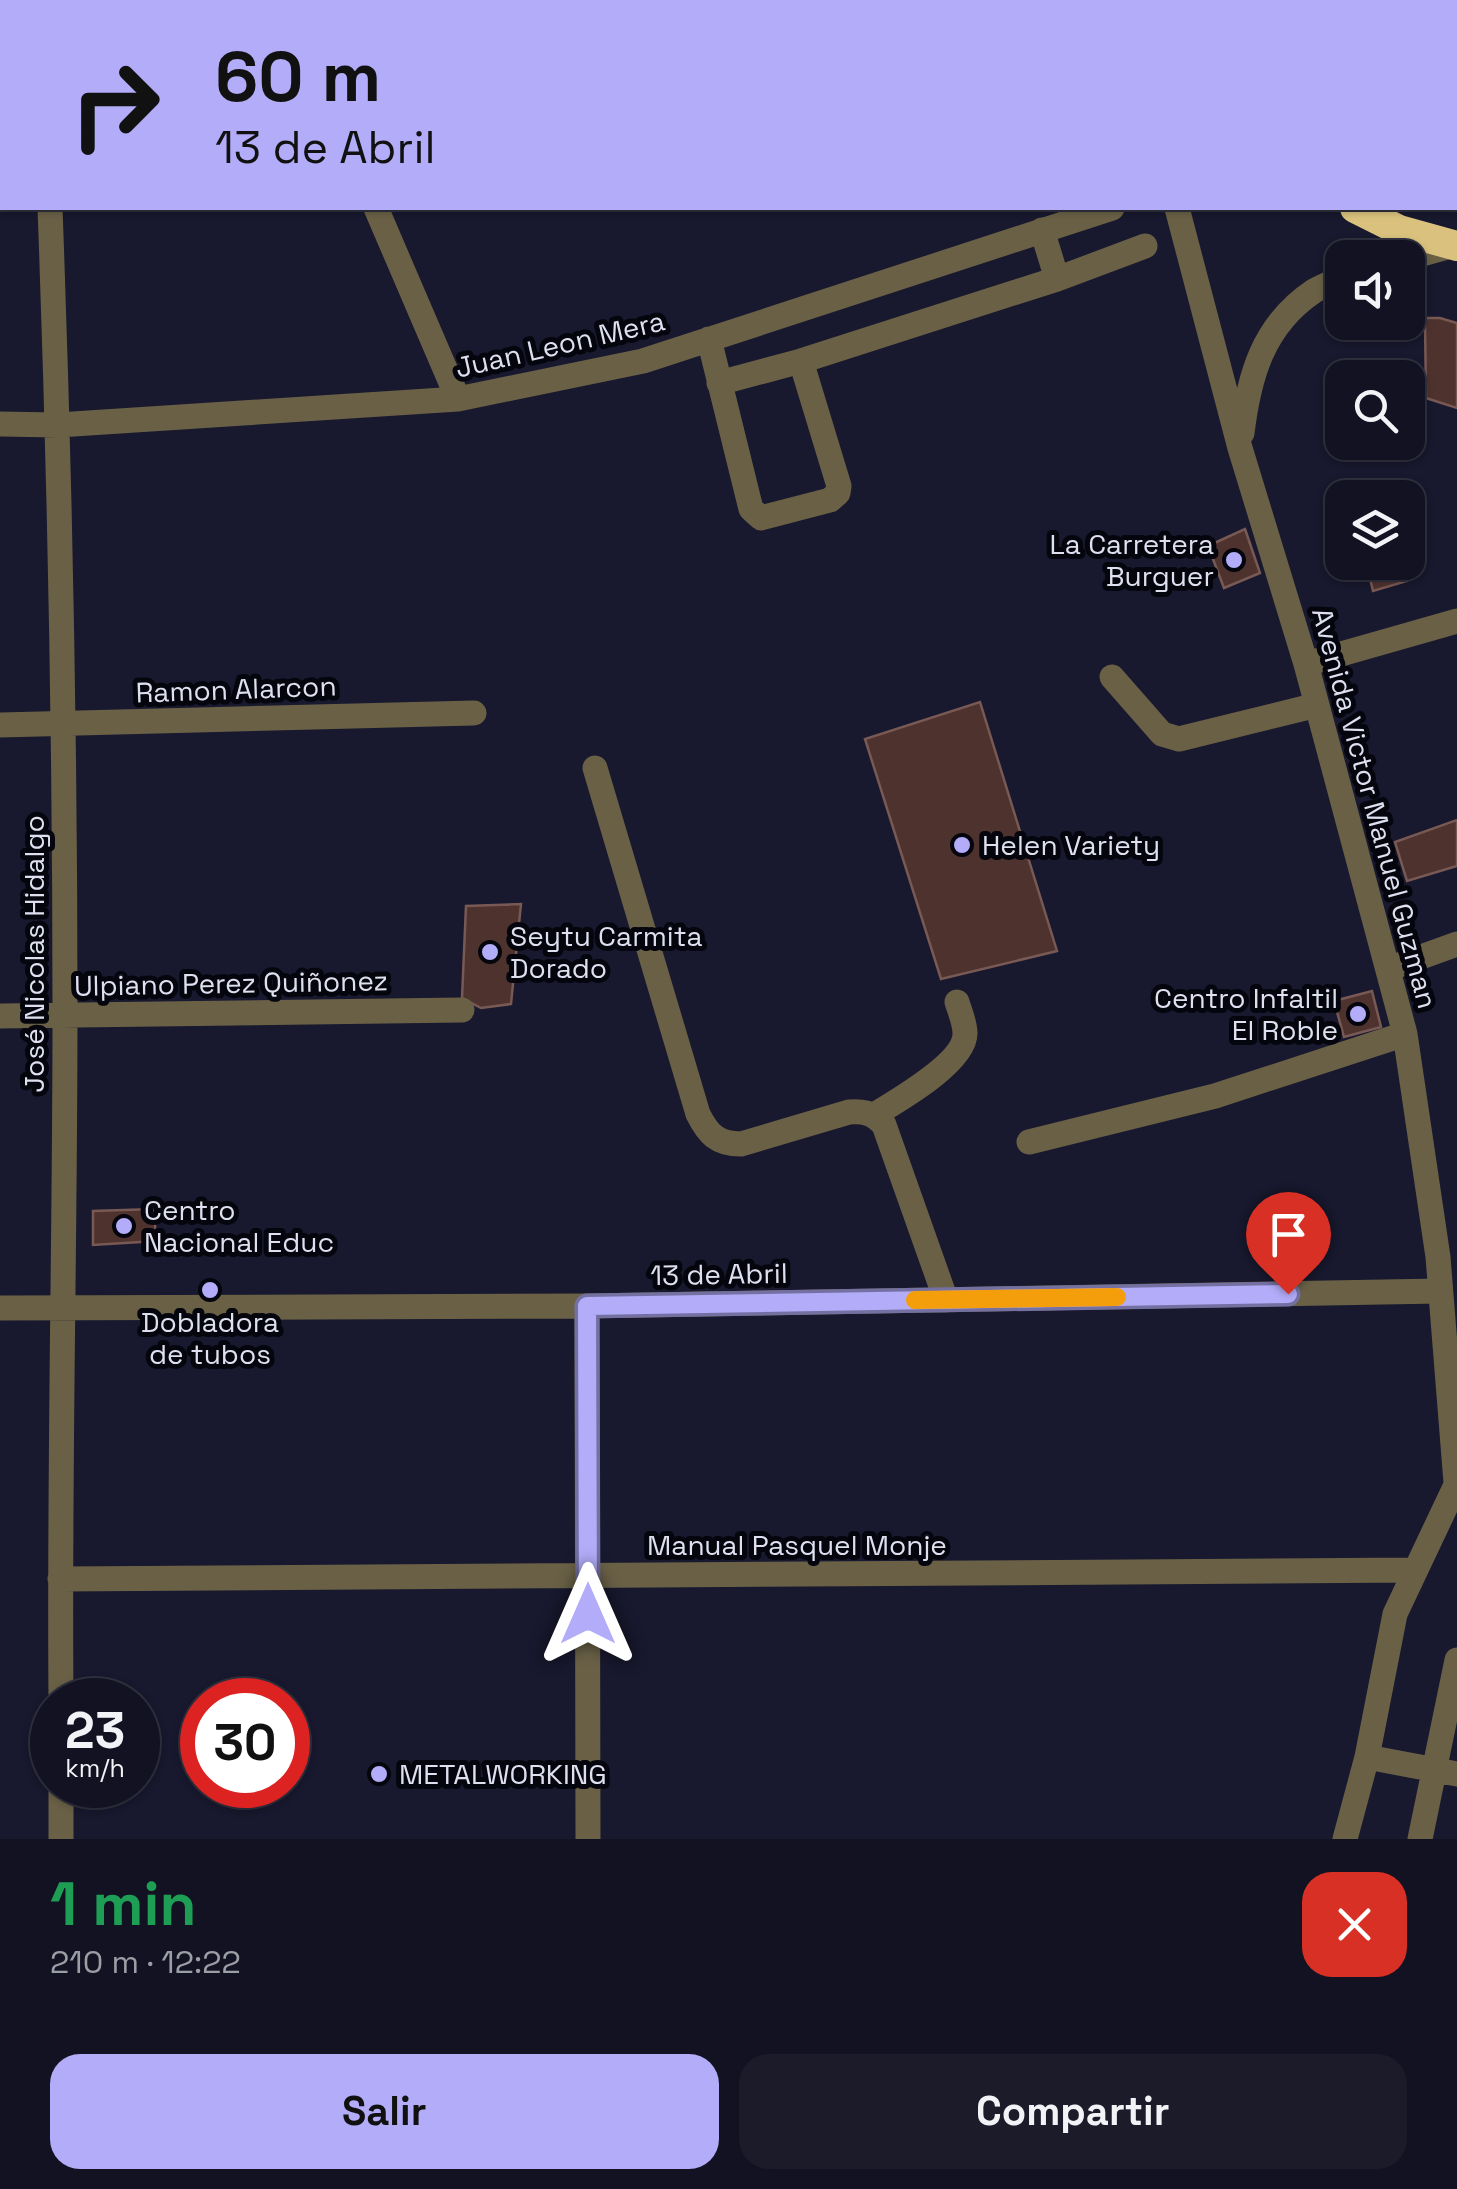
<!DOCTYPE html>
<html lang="es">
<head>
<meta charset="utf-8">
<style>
	body { margin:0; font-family:"Space Grotesk",sans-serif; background:#1b1b2a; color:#f1f3f6; height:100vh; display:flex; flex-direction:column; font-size:38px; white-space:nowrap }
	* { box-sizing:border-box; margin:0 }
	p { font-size:32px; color:#9c9ea5 }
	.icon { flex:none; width:55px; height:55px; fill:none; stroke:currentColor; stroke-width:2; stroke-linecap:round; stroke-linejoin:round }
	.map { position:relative; height:1839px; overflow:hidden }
	.panel { display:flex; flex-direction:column; background:#121222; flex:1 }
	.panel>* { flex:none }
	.banner { position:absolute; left:0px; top:0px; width:1458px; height:210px; box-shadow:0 2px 8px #0004,0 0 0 2px #313240; background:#b3adf9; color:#111; overflow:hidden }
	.fabs { position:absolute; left:1325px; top:240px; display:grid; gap:20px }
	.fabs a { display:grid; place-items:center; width:100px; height:100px; border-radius:20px; background:#121222; box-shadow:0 2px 8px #0004,0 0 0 2px #313240; font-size:50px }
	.speed { position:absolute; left:30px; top:1678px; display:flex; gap:20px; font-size:50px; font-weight:700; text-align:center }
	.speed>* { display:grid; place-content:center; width:130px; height:130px; border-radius:50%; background:#121222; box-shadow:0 2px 8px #0004,0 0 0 2px #313240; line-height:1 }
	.speed small { font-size:25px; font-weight:400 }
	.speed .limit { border:15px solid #d22; background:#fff; color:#111 }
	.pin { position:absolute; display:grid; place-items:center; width:85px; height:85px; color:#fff; margin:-102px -42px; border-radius:50% 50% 50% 0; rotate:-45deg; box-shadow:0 0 10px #0007 }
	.pin .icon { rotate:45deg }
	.me { position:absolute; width:110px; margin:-55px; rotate:0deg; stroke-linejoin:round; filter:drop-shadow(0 0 8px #0008) }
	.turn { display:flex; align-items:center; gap:35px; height:210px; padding:0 50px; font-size:45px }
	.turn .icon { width:130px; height:130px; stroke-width:2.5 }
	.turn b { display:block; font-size:70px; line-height:85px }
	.round { display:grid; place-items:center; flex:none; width:105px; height:105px; border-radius:30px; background:#1b1b2a }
	.headline { display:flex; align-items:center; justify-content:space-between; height:170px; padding:0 50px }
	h1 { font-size:60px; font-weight:600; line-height:75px; color:#1e9e55 }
	.cta { display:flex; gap:20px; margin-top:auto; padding:20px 50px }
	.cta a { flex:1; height:115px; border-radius:30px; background:#b3adf9; color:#111; font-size:40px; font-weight:600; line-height:115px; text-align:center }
	.cta a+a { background:#1b1b2a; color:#f1f3f6 }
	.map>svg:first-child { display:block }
	.building { fill:#4e322e; stroke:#785954; stroke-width:2.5 }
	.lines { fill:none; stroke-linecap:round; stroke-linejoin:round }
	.minor { stroke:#696046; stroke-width:25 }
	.highway { stroke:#dac27e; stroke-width:30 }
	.route-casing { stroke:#7470a2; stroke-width:25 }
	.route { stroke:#b3adf9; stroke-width:18 }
	.slow { stroke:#f59e0b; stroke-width:18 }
	.poi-dot { fill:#b3adf9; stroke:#05050e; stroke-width:4 }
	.labels { text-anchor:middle; stroke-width:10; stroke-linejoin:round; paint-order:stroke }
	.street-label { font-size:28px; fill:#dedfef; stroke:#05050e }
	.poi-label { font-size:28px; fill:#dedfef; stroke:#05050e; text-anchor:start }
</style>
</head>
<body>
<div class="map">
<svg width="1457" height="1839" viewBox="0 0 1457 1839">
	<rect width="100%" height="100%" fill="#18182e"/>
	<path class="building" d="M1425,318H1440L1457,323V408L1426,398Z
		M1245,529L1260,573L1224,588L1208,546Z
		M1366,562H1402L1407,581L1373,591Z
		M980,702L1057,951L941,979L865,739Z
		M1457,820V866L1407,881L1395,842Z
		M521,904L511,1004L481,1008L462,998L466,906Z
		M1372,991L1381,1027L1344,1037L1334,1001Z
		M154,1209L156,1241L93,1245V1211Z"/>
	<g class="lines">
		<path class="minor" d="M11,0L12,2
			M84,0L85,2
			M278,2L285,0
			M0,104L2,103
			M50,208C60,476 65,745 65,1014C65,1243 59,1471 61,1700
			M376,208L458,399
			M1177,208L1240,448L1306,664L1405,1034L1438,1257L1457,1495
			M1042,230L1057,279
			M1408,258L1454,245
			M709,339L751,509L761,518L830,500L838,493L839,486L801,361L1057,279L1145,246
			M719,383L801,361
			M0,424L58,425L458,399L643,361L1112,208
			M1242,433C1249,376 1263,325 1314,291C1323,286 1333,282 1342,278
			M1306,664L1457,621
			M1112,677L1162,734L1179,739L1317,705
			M0,725L474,713
			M595,768L698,1114C708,1134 717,1144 741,1144L849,1112C865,1111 873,1113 884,1125L946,1300
			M1388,969L1457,944
			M0,1016L462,1010
			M874,1115C897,1101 966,1062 965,1033C965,1023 960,1012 957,1002
			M1029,1142L1215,1096L1405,1034
			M587,1306L588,1839
			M0,1308L587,1306L1440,1291
			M60,1579L1414,1570
			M1367,1757L1457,1774
			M61,1785V1839
			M1345,1839L1367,1757L1395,1614L1455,1487
			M1420,1839L1457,1660"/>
		<path class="highway" d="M1222,2L1223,0
			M1355,208L1399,230L1457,246"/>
	</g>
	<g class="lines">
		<defs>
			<path id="route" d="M588,1614L587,1306L1288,1294"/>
		</defs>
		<use href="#route" class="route-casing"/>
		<use href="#route" class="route"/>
		<path class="slow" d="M915,1300L1117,1297"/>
	</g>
	<g class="poi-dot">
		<circle cx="1234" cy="560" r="10"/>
		<circle cx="962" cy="845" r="10"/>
		<circle cx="490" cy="952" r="10"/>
		<circle cx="1358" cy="1014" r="10"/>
		<circle cx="124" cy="1226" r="10"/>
		<circle cx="210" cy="1290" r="10"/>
		<circle cx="379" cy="1774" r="10"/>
	</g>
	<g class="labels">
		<g class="street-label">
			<text transform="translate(560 344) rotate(-13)" y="10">Juan Leon Mera</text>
			<text transform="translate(236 689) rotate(-2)" y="10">Ramon Alarcon</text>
			<text transform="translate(1375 808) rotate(75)" y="10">Avenida Victor Manuel Guzman</text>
			<text transform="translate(34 954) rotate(-90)" y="10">José Nicolas Hidalgo</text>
			<text transform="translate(231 983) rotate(-1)" y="10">Ulpiano Perez Quiñonez</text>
			<text transform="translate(719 1274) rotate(-1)" y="10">13 de Abril</text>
			<text x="797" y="1555">Manual Pasquel Monje</text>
		</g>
		<g class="poi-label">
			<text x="1214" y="554" text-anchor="end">La Carretera<tspan x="1214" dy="32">Burguer</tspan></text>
			<text x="982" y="855">Helen Variety</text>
			<text x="510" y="946">Seytu Carmita<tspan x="510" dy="32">Dorado</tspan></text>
			<text x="1338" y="1008" text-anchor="end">Centro Infaltil<tspan x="1338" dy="32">El Roble</tspan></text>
			<text x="144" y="1220">Centro<tspan x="144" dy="32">Nacional Educ</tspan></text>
			<text x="210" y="1332" text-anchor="middle">Dobladora<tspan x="210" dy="32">de tubos</tspan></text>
			<text x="399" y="1784">METALWORKING</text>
		</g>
	</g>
</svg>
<div class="fabs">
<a><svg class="icon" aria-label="sound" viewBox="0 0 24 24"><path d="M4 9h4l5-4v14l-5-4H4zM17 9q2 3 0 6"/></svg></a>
<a><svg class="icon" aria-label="search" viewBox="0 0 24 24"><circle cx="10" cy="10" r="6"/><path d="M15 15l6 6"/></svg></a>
<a><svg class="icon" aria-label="layers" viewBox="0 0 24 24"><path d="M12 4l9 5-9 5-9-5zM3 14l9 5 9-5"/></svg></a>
</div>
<div class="speed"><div>23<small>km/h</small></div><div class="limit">30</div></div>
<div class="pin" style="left:1288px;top:1294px;background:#d93025"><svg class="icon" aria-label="arrive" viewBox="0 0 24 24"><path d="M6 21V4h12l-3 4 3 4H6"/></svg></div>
<svg class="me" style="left:588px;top:1614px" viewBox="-20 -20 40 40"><path d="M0-17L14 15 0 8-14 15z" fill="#b3adf9" stroke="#fff" stroke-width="4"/></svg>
<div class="banner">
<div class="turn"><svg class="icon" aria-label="right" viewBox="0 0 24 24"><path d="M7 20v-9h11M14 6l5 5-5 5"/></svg><div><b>60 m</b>13 de Abril</div></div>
</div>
</div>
<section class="panel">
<div class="headline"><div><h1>1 min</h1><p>210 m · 12:22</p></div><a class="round" style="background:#d93025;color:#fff"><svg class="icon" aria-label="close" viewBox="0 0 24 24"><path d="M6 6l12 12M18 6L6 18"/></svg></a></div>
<div class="cta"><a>Salir</a><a>Compartir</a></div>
</section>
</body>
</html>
